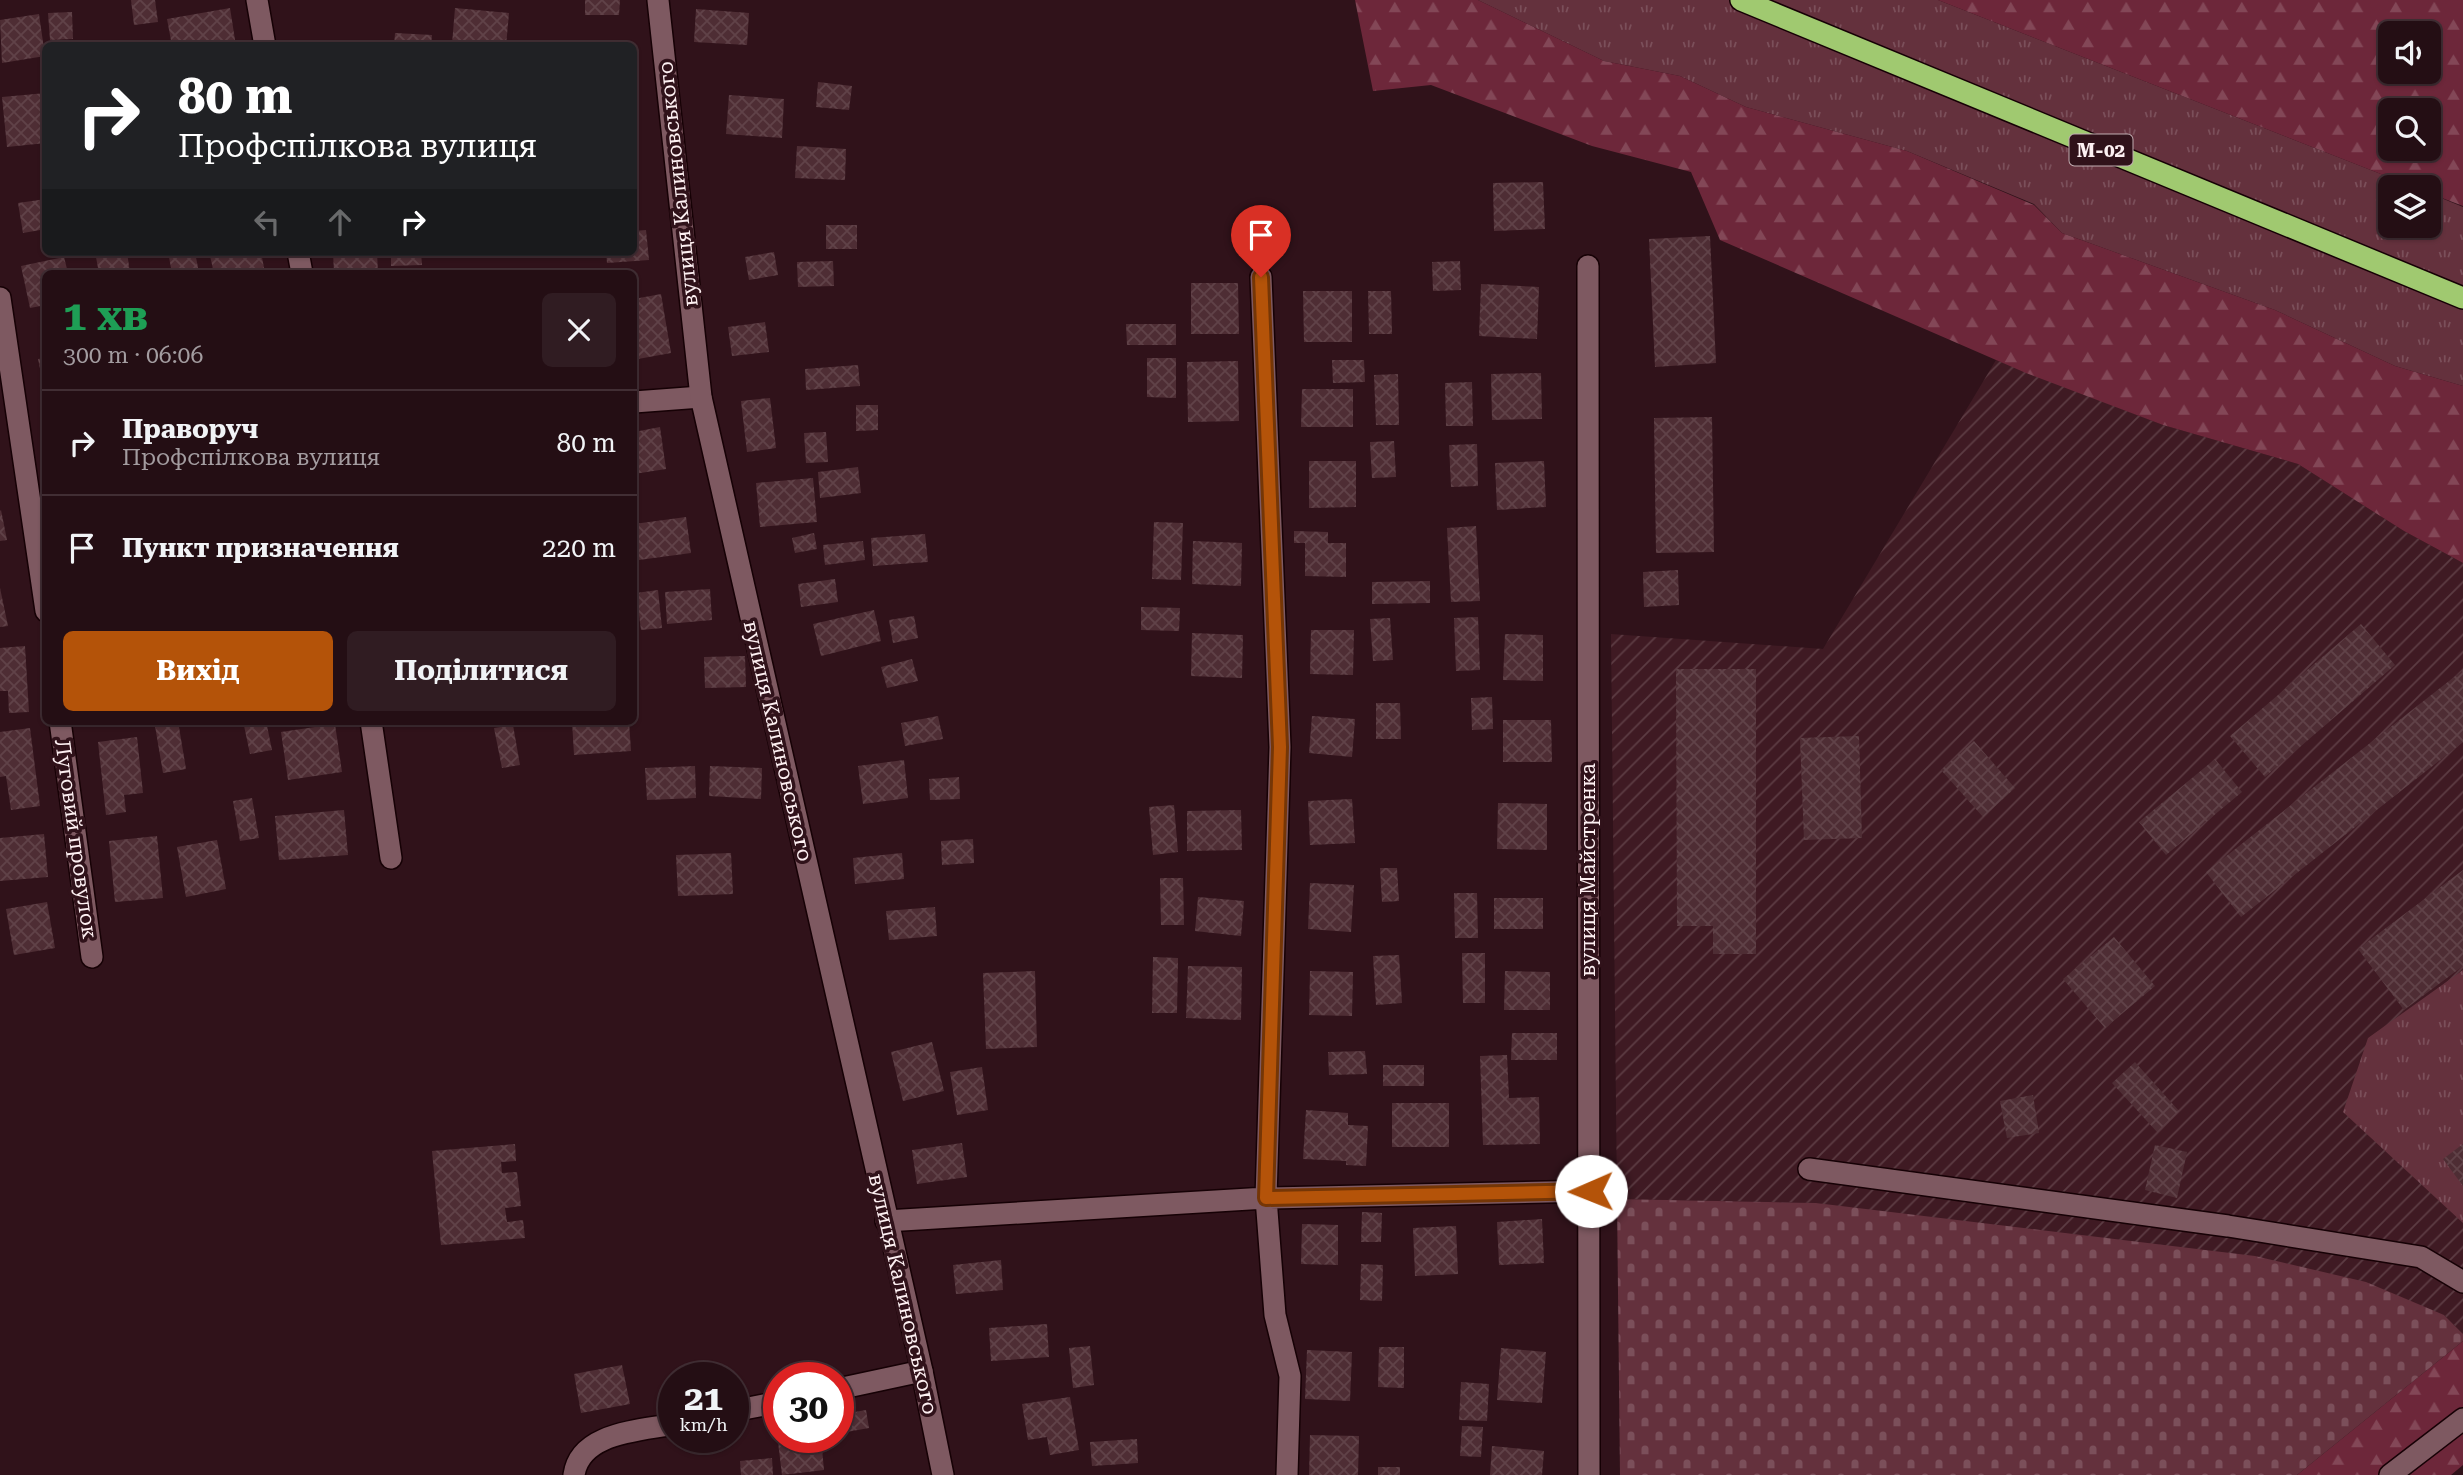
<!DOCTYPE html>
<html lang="uk">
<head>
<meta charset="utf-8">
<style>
	body { margin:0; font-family:"Roboto Serif",serif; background:#301c22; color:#f1f3f6; height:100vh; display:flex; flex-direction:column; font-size:26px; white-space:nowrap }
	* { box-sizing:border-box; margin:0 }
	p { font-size:23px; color:#a39ca0 }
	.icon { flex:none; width:38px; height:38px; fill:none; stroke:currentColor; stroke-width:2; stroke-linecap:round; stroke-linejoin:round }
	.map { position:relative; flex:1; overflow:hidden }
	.panel { position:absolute; left:42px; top:270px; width:595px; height:455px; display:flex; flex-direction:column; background:#240e14; border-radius:10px; box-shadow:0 2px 5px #0004,0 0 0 2px #412e34 }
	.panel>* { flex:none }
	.top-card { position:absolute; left:42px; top:42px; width:595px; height:214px; border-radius:10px; box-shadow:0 2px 5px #0004,0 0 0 2px #412e34; background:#202124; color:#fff; overflow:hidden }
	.tools { position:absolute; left:2378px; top:21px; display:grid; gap:14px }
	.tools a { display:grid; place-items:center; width:63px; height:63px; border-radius:10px; background:#240e14; box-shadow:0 2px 5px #0004,0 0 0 2px #412e34; font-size:35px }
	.speed { position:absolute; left:658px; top:1362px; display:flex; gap:14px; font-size:35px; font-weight:700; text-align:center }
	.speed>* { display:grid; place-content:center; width:91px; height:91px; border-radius:50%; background:#240e14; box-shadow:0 2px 5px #0004,0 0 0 2px #412e34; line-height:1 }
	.speed small { font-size:18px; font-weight:400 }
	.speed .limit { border:10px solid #d22; background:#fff; color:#111 }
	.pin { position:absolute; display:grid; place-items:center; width:60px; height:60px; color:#fff; margin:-72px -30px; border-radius:50% 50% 50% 0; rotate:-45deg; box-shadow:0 0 7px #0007 }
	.pin .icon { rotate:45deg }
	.me { position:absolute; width:77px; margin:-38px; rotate:269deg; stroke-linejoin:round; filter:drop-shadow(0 0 5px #0008) }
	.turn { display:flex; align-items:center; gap:24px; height:147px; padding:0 21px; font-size:32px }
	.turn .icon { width:91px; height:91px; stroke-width:2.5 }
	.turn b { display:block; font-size:49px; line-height:60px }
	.lanes { display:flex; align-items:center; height:66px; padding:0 21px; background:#0003; justify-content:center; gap:35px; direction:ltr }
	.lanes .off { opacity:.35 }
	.round { display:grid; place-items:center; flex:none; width:74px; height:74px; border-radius:10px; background:#301c22 }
	.headline { display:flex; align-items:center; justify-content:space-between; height:119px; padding:0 21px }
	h1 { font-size:42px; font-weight:700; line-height:52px; color:#1e9e55 }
	.cta { display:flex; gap:14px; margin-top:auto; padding:14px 21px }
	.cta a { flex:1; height:80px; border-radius:10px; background:#b45309; color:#fff; font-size:28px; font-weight:700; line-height:80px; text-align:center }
	.cta a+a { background:#301c22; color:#f1f3f6 }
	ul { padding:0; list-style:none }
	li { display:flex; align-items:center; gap:21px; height:105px; padding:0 21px; border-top:2px solid #412e34 }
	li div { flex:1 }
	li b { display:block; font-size:26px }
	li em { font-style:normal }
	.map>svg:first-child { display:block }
	.industrial { fill:url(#industrial-furrows) }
	.grass { fill:url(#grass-tufts) }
	.forest { fill:url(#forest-firs); fill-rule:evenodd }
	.cemetery { fill:url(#cemetery-stones) }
	.building { fill:url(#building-cross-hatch) }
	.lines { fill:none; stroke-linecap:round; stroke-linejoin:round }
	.street-casing { stroke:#160105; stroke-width:24 }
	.secondary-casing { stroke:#160105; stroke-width:24 }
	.highway-casing { stroke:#160105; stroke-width:24 }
	.street { stroke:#7e5961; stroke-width:21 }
	.secondary { stroke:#7e5961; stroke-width:21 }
	.highway { stroke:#a0c970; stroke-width:21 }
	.route-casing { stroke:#753606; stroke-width:18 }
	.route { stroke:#b45309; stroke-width:12 }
	.labels { text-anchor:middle; stroke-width:7; stroke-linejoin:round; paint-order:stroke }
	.shield { fill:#30121a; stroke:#c0adb1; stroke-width:2 }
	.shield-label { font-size:19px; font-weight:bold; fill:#fdf0f2 }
	.street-label { font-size:21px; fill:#fdf0f2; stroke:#30121a }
</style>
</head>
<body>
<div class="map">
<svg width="2463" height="1475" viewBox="0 0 2463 1475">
	<defs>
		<pattern id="industrial-furrows" width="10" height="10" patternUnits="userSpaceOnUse" patternTransform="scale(1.75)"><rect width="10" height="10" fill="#3f1a23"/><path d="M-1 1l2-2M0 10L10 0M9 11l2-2" fill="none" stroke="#5c3c43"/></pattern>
		<pattern id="grass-tufts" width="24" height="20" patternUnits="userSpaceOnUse" patternTransform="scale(1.75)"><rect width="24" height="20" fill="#64313d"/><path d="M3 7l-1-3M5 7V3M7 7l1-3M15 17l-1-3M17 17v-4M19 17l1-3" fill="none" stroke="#7b4f5a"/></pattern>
		<pattern id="forest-firs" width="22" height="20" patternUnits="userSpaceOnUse" patternTransform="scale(1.75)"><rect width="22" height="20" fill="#6d273a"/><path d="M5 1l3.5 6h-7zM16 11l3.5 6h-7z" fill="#834757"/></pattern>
		<pattern id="cemetery-stones" width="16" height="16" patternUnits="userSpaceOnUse" patternTransform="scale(1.75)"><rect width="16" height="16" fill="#64313d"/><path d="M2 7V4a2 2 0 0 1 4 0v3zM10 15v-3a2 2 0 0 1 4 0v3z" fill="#7b4f5a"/></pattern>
		<pattern id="building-cross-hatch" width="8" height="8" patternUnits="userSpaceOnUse" patternTransform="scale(1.75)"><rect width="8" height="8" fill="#4e2d34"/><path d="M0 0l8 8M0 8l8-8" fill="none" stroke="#604248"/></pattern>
	</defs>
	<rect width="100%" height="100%" fill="#30121a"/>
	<path class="industrial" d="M1996,360L2163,425L2298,464L2404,531L2463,563V1334L2444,1315L1816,1203L1617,1199L1611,634L1823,649Z"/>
	<path class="grass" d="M1478,0H1938L2414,187H2390V226H2429V193L2463,207V386L2395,366L2275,310L2062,233L2034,204L1907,151L1746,107L1680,76L1604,61Z
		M2463,970V1223L2343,1112L2368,1038Z"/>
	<path class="forest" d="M1355,0H1478L1604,61L1680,76L1746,107L1907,151L2034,205L2062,233L2275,310L2395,366L2463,386V563L2404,531L2298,464L2163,425L2026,373L1720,240L1691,172L1592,146L1431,85L1373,91Z
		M1938,0H2463V206L2429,193V187H2414ZM2390,33H2429V72H2390ZM2390,110H2429V149H2390Z
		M2463,1341V1465L2451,1475H2297Z"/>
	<path class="cemetery" d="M1617,1199L1816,1203L2255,1256L2366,1282L2444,1315L2463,1334V1341L2297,1475H1620Z"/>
	<path class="building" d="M131,0H155L158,22L134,25Z
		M585,0H620L619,15H585Z
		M230,8L236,46H172L167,19Z
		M455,8L509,13L506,46L452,44Z
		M696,9L749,13L747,45L694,42Z
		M72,12L73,39L50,40L48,13Z
		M39,14L45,56L2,63L0,20Z
		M395,33L432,35L431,46H394Z
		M818,82L852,86L849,110L816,107Z
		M46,93V143L7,147L2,97Z
		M729,95L784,99L782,138L726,134Z
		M797,146L846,149L845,180L795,178Z
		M1543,182L1545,229L1494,231L1493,183Z
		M46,199V229L23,233L18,203Z
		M826,225H857V249H826Z
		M646,230L649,260L607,263L606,252H634V231Z
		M1710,236L1716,363L1655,367L1649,239Z
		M95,252H127L130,273H99Z
		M168,252H195L199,273H172Z
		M230,252H261L265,273H214L210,256Z
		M333,252H377L378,273H334Z
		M391,252H421L422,265L391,266Z
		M774,252L778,275L749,280L745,257Z
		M64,257L68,273H46V305L30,308L21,266Z
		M833,261L834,286L798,287L797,262Z
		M1460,261L1461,290L1433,291L1432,262Z
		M1191,283H1238L1239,334H1191Z
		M1481,284L1539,287L1537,339L1479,336Z
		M1303,291H1352V342H1304Z
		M1368,291H1391L1392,334H1369Z
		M661,294L671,353L638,359L634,335V299Z
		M765,322L769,352L732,356L728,327Z
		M1126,324H1176V345H1127Z
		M46,358V387L44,388L38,359Z
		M1147,358H1176V398L1147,397Z
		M1332,360H1364L1365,382L1333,383Z
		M1238,361L1239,421L1188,422L1187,362Z
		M858,365L860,386L806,390L805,369Z
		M1541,373L1542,419L1492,420L1491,374Z
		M1398,374L1399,425H1376L1374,375Z
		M1472,382L1473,426H1446L1445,383Z
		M1302,389H1353V427H1301Z
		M770,398L776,448L747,452L741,401Z
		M856,405H878V430L856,431Z
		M1712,417L1714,552L1656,553L1654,418Z
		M660,427L666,469L634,474V432Z
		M826,432L828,462L806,463L804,433Z
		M1394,441L1396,477L1372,478L1370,442Z
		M1477,444L1478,486L1451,487L1449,445Z
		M1309,461H1356V507L1309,508Z
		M1544,461L1546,507L1497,510L1495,463Z
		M858,467L861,493L820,498L818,472Z
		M813,478L817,522L760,527L756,483Z
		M1,510L7,540L0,541V511Z
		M686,517L691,553L639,560L634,524Z
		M1154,522L1183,523L1181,580L1152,579Z
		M1476,526L1480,601L1451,602L1447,528Z
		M1294,531L1328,532V543H1346V577L1305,576V543H1294Z
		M814,533L817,549L795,553L792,538Z
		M925,534L928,562L873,566L871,538Z
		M863,541L865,560L825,565L823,545Z
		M1193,541L1242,543L1241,586L1192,584Z
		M1678,570L1679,605L1644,607L1643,572Z
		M835,579L838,602L801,607L798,584Z
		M1430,581V603L1372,604V582Z
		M0,588L8,626L0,627Z
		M710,589L712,620L667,624L665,592Z
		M658,590L662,628L641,630L636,593Z
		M1141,607L1180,608L1179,631L1141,630Z
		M874,610L881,641L821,656L813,624Z
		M914,616L918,638L893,643L889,620Z
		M1478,617L1480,670L1456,671L1454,618Z
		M1390,618L1393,660L1373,661L1370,619Z
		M2361,624L2395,665L2265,777L2230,736Z
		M1311,630H1354L1353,675L1310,674Z
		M1192,633L1243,635L1242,678L1191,676Z
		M1505,634L1543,635V681L1503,680Z
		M25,646L29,712L9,713L8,691H0V648Z
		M745,656L746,687L705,688L704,657Z
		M912,659L918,681L887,688L881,667Z
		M1676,669H1756V954H1713V926H1677Z
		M2463,670V742L2241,917L2206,872Z
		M1492,697L1493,729L1472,730L1471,698Z
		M1376,703H1400L1401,739H1376Z
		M938,716L943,739L905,746L901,723Z
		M1312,716L1355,719L1352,757L1309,753Z
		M1503,720H1551L1552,762H1503Z
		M178,721L186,769L163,773L155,726Z
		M243,721H266L272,750L250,754Z
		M572,721H629L631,751L574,755Z
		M335,724L342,772L288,780L281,732Z
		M513,725L520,765L502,768L494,728Z
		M30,728L40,806L11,810L6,776L0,777V732Z
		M1859,736L1862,838L1804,840L1800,738Z
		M137,737L143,793L124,795L126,812L106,815L98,742Z
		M1974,741L2015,788L1983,817L1941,770Z
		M2215,759L2242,792L2166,855L2139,822Z
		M904,760L908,798L863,804L858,766Z
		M695,766L696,798L647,800L645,768Z
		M710,766L762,768L761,799L709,796Z
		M959,777L960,799L930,800L929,779Z
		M252,798L259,838L240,841L233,801Z
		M1352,799L1355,843L1310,845L1308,801Z
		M1498,803L1547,804V850L1497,849Z
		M1174,805L1178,852L1153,855L1149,807Z
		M344,810L348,855L279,860L275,816Z
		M1241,810L1242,850L1187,851V811Z
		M44,834L48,877L0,881V838Z
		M157,836L163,898L115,902L109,841Z
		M973,839L974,863L942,865L941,841Z
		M217,840L226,889L186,897L177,847Z
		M731,853L733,894L678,896L676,855Z
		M902,853L904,879L855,884L853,858Z
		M1380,868H1397L1399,901L1382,902Z
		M2463,870V966L2404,1010L2358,949Z
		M1160,878H1183L1184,925H1161Z
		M1310,883L1354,885L1351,932L1308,929Z
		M1454,893H1477L1478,938H1455Z
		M1198,897L1244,901L1241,936L1195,931Z
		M1494,898H1543V929H1494Z
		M47,902L55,948L14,955L6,909Z
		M935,907L937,936L889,940L886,911Z
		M2114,937L2155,986L2105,1028L2063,979Z
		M1462,953H1485V1003H1463Z
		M1399,955L1402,1003L1376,1005L1373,956Z
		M1153,957L1178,958L1177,1013H1152Z
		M1188,966L1242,967L1241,1020L1186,1018Z
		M1035,971L1037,1047L986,1049L983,973Z
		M1310,971L1353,972L1352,1016L1309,1015Z
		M1505,971L1550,972V1010H1504Z
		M1512,1033H1557V1060H1511Z
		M932,1042L944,1091L903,1101L891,1052Z
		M1365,1051L1367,1074L1329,1075L1328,1052Z
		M1507,1055L1509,1098L1539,1097L1540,1144L1483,1145L1480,1056Z
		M2135,1062L2179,1111L2157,1132L2112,1083Z
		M1383,1065H1424V1086H1383Z
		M982,1067L988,1110L957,1115L950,1072Z
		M2033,1095L2039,1133L2007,1138L2000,1101Z
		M1392,1103H1449V1147H1392Z
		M1306,1110L1348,1113V1125L1368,1126L1366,1166L1346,1165V1161L1303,1159Z
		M962,1143L967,1177L917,1184L912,1150Z
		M515,1144L516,1161L501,1162L502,1173L517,1172L521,1206L505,1208L507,1222L523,1220L525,1238L441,1245L432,1151Z
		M2463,1144V1186L2443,1159Z
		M2155,1145L2187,1152L2177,1198L2145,1190Z
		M1362,1212L1382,1213L1381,1242H1361Z
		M1542,1219L1544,1263L1499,1265L1497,1222Z
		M1302,1224L1338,1225V1265L1301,1264Z
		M1456,1226L1458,1274L1415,1276L1413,1228Z
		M1001,1260L1003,1290L956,1294L953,1265Z
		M1361,1264L1383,1265L1382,1301L1360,1300Z
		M1047,1324L1049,1357L991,1361L989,1328Z
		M1090,1346L1094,1385L1073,1388L1069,1348Z
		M1379,1347H1404V1388L1378,1387Z
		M1501,1348L1546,1352L1542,1403L1497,1400Z
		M1307,1350L1352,1352L1350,1401L1305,1399Z
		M622,1365L630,1404L581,1413L574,1374Z
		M1461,1382L1489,1384L1487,1421L1459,1420Z
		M1070,1397L1079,1450L1050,1455L1047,1437L1028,1440L1022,1404Z
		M866,1410L869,1428L841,1433L838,1415Z
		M1462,1426L1483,1427L1481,1457L1460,1456Z
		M1310,1435L1359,1436L1358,1475H1309Z
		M821,1438L824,1470L782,1475L778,1442Z
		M1137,1439L1138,1463L1092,1466L1090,1442Z
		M1492,1446L1544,1451L1542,1475H1490Z
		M772,1458L773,1475H741L740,1461Z
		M1378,1467H1400V1475H1378Z"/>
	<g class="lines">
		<defs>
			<path id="street" d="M257,0L265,46
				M298,252L302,273
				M1588,266L1589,1475
				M1261,277L1280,747L1266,1198L1275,1315L1290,1376L1287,1475
				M0,298L46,611
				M634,402L701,397
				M60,721L92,957
				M371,721L391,858
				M1809,1169L2228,1226L2421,1257L2463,1282
				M886,1221L1266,1198L1591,1191
				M838,1389L922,1371
				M733,1411L779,1402
				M574,1475C580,1432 640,1431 674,1424"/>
			<path id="secondary" d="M658,0L701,397L922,1371L943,1475
				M2390,1475L2463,1419"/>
			<path id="highway" d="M1741,0L2463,298"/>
		</defs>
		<use href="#street" class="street-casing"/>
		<use href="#secondary" class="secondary-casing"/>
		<use href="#highway" class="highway-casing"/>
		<use href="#street" class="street"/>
		<use href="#secondary" class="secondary"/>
		<use href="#highway" class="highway"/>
	</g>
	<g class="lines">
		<defs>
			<path id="route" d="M1261,277L1280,747L1266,1198L1591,1191"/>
		</defs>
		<use href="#route" class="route-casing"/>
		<use href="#route" class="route"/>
	</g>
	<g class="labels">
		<rect class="shield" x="2069.5" y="134.5" width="63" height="31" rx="5"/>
		<g class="shield-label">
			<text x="2101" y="157">М-02</text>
		</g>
		<g class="street-label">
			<text transform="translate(678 184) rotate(-96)" y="7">вулиця Калиновського</text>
			<text transform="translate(778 741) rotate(77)" y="7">вулиця Калиновського</text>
			<text transform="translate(76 839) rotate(82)" y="7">Луговий провулок</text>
			<text transform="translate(1588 870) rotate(-90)" y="7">вулиця Майстренка</text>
			<text transform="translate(903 1294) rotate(77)" y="7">вулиця Калиновського</text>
		</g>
	</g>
</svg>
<div class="tools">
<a><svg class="icon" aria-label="sound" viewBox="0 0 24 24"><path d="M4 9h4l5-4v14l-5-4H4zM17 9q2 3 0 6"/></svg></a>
<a><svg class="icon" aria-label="search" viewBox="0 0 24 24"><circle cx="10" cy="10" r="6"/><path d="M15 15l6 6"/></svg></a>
<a><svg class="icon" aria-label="layers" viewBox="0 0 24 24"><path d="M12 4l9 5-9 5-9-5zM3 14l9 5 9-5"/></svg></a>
</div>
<div class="speed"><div>21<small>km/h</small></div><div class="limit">30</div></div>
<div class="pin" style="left:1261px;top:277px;background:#d93025"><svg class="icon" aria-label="arrive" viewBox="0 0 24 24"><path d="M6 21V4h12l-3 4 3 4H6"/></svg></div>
<svg class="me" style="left:1591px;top:1191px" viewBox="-20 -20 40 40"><circle r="19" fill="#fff"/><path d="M0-13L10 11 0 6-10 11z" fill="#b45309"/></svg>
<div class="top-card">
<div class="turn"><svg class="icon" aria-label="right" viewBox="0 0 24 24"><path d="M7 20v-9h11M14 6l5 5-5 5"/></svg><div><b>80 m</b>Профспілкова вулиця</div></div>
<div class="lanes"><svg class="icon off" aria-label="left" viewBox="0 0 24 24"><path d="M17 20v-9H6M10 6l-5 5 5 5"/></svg><svg class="icon off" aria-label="ahead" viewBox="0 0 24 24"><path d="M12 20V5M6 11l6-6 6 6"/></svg><svg class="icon" aria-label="right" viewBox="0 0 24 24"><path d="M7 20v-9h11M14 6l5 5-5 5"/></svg></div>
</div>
<section class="panel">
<div class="headline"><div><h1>1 хв</h1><p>300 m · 06:06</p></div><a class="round"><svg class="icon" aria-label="close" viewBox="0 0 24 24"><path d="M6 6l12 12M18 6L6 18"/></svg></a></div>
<ul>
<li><svg class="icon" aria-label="right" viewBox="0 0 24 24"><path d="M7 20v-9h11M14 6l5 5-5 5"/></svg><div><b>Праворуч</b><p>Профспілкова вулиця</p></div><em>80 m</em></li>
<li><svg class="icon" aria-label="arrive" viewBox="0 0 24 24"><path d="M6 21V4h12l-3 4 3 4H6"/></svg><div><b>Пункт призначення</b></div><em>220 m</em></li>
</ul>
<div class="cta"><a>Вихід</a><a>Поділитися</a></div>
</section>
</div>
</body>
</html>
